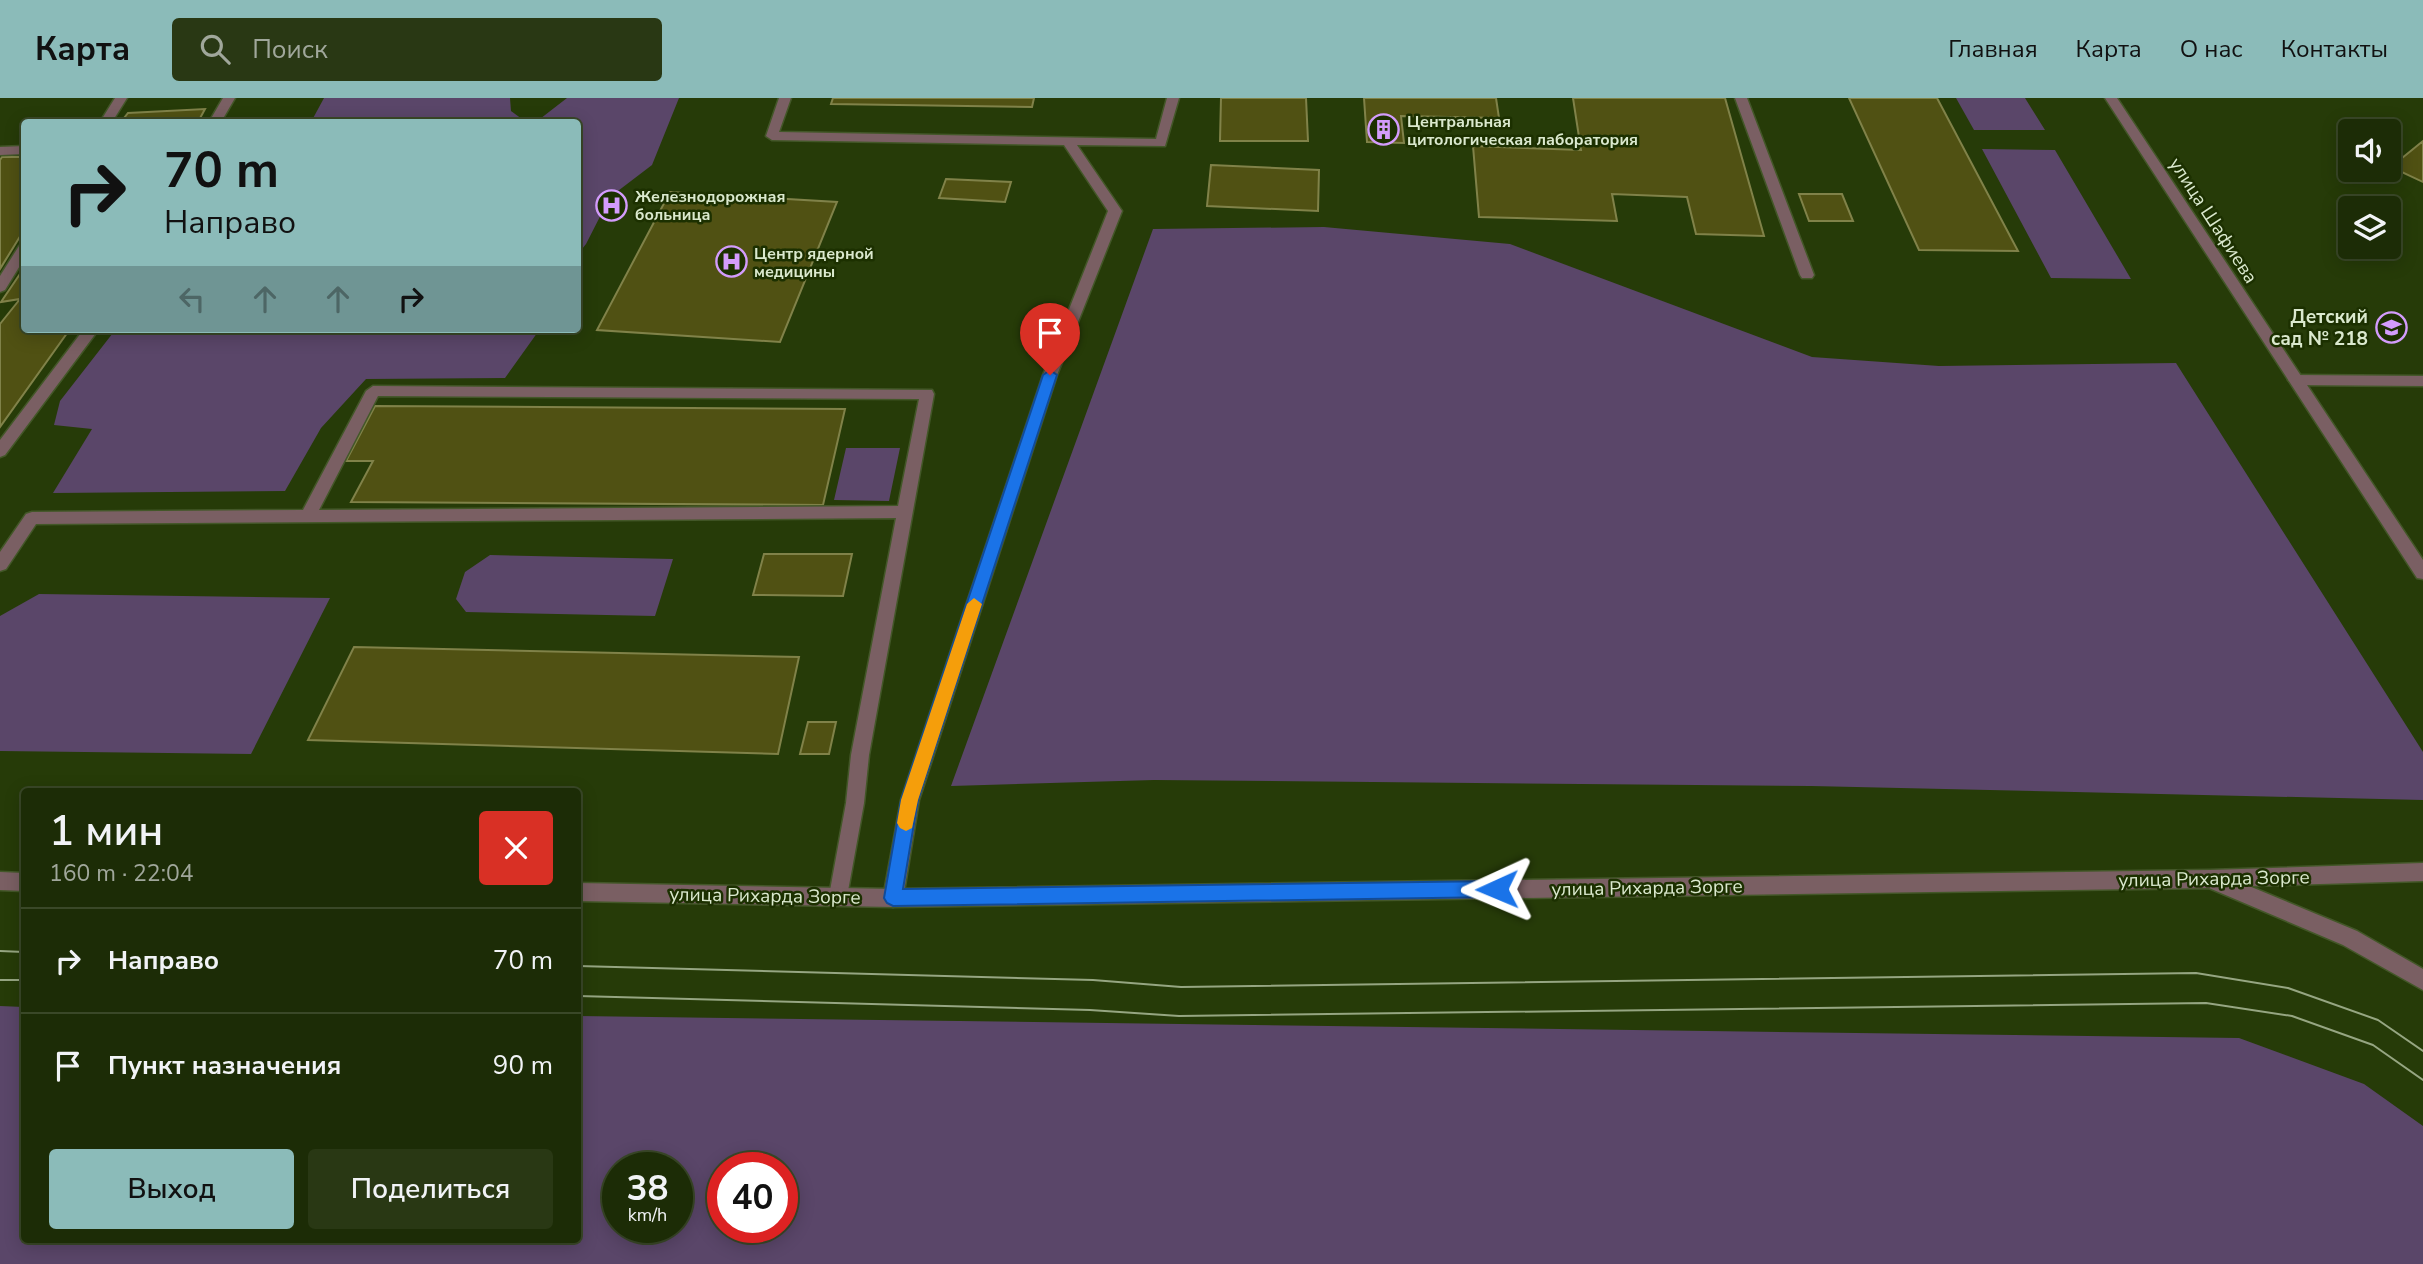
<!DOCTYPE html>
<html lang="ru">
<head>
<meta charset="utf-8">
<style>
	body { margin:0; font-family:"Nunito Sans",sans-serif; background:#293814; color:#f1f3f6; height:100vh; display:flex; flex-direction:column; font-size:26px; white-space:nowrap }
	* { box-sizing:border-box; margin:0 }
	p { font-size:23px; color:#a0a79b }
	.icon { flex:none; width:38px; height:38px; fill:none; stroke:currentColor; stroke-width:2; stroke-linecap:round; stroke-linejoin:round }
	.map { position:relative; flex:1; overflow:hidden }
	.panel { position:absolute; left:21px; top:690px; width:560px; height:455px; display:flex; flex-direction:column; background:#1c2c06; border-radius:7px; box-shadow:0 4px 18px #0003,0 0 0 2px #3a4828 }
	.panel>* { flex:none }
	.hud { position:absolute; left:21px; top:21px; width:560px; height:214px; border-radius:7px; box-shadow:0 4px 18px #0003,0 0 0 2px #3a4828; background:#8bbbb9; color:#111; overflow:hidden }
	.controls { position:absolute; left:2338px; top:21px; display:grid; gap:14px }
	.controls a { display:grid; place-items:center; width:63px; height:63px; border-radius:7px; background:#1c2c06; box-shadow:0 4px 18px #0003,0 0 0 2px #3a4828; font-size:35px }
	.speed { position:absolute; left:602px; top:1054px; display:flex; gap:14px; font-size:35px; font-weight:700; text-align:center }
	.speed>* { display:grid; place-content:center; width:91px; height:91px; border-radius:50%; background:#1c2c06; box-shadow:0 4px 18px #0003,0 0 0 2px #3a4828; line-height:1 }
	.speed small { font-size:18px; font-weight:400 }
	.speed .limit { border:10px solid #d22; background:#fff; color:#111 }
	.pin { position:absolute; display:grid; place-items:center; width:60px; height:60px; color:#fff; margin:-72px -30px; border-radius:50% 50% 50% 0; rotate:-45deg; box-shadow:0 0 7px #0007 }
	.pin .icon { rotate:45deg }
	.me { position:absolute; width:77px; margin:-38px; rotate:269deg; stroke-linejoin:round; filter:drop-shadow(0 0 5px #0008) }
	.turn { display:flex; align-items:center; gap:24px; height:147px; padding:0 28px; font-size:32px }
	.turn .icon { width:91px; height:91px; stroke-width:2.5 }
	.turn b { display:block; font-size:49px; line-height:60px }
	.lanes { display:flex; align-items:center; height:66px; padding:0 28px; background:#0003; justify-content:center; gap:35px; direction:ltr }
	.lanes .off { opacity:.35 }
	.round { display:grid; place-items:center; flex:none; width:74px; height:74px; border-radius:7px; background:#293814 }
	.overview { display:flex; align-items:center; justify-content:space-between; height:119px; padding:0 28px }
	h1 { font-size:42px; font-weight:600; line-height:52px }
	.primary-button { display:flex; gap:14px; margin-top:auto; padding:14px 28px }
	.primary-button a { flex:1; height:80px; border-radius:7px; background:#8bbbb9; color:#111; font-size:28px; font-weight:600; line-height:80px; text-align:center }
	.primary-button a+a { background:#293814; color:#f1f3f6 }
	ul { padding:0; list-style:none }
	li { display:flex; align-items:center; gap:21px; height:105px; padding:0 28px; border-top:2px solid #3a4828 }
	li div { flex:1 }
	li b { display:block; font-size:26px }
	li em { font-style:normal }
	header { display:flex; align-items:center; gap:42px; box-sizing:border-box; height:98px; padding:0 35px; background:#8bbbb9; color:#111 }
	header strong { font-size:33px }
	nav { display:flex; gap:38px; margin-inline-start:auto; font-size:24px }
	.search { width:490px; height:63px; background:#293814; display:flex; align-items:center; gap:18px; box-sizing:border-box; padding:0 24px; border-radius:7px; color:#a0a79b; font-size:26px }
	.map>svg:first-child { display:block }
	.green { fill:#5a4669; fill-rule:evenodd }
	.building { fill:#505113; stroke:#808249; stroke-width:2 }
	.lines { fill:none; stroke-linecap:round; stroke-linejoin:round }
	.service-casing { stroke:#435728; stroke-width:3 }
	.tertiary-casing { stroke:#435728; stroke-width:3 }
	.service { fill:#7a5f63; fill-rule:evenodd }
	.tertiary { fill:#7a5f63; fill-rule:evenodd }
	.tram { stroke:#96a682; stroke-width:2 }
	.route { fill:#1a73e8; stroke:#114b97; stroke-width:2 }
	.slow { fill:#f59e0b }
	.labels { text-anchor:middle; stroke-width:5; stroke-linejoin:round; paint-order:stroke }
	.far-poi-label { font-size:16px; font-weight:bold; fill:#dbe9ce; stroke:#1c3000; text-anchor:start }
	.street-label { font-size:19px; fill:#dbe9ce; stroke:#1c3000 }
	.poi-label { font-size:19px; font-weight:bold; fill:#dbe9ce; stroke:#1c3000; text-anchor:end }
</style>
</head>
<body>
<header>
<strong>Карта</strong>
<div class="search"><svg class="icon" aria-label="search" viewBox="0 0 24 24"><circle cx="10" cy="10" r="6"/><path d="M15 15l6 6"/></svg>Поиск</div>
<nav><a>Главная</a><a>Карта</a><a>О нас</a><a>Контакты</a></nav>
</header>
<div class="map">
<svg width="2423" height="1166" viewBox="0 0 2423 1166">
	<rect width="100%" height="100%" fill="#263b08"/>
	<path class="green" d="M324,0H510L511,13L526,24H311Z
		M567,0H679L652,67L610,99L586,146L578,156V24H536Z
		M1956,0H2025L2045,32H1974Z
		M1982,51L2055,52L2131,181L2051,180Z
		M1324,129L1510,146L1812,259L1939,268L2176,265L2423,654V702L1811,688L1154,682L951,688L1153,131Z
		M116,231H540L505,280L366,281L321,330L285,393L53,395L92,331L54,327L60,303Z
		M846,350H900L889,403L834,402Z
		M490,457L673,461L655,518L466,514L456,501L465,474Z
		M39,496L330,500L251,656L0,653V518Z
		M0,908L24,909V1141H578V918L2239,940L2364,986L2423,1028V1166H0ZM618,1069H677V1129H618ZM723,1069H782V1129H723Z"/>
	<path class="building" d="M833,0H1034L1032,9L831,6Z
		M1221,0H1306L1308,43H1220Z
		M1364,0H1496L1499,20L1401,18L1404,45L1367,44Z
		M1573,0H1725L1764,138L1696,136L1687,99L1612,96L1617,123L1479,119L1473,48L1581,52Z
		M1849,0H1937L2018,153L1919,152Z
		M205,11L198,24H121L128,15Z
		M2423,43V84L2391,69Z
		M2,59H24V132L0,171V62Z
		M1211,67L1319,72L1318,113L1207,108Z
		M946,81L1011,84L1005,104L939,100Z
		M670,94L837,104L780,244L597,232Z
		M1799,96H1842L1853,123H1809Z
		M24,170V231H70L0,329V226L20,201L1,204Z
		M375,308L845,311L823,407L351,404L373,363H346Z
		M764,456H852L843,498L753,497Z
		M354,549L799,559L778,656L308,642Z
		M808,624H836L829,656H800Z"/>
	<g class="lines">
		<defs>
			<path id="service" d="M115,0H127L112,24H100Z
				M223,0H235L221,24H209Z
				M779,0H791L779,34L1156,41L1167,0H1179L1165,48L1077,47L1122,113L1057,277L919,702L903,800L900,806L893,809L886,806L883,800L901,702L1043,277L1108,113L1064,47L772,42L766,38Z
				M1735,0H1747L1814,177L1812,180H1802L1800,177Z
				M24,48V56L0,57V49Z
				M24,147V161L5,192L0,194V178L19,148Z
				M84,231H99L5,357L0,359V342Z
				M2295,277L2423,278V288L2295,287L2288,282Z
				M373,288L932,292L934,296L869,657L864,705L846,804L839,807L832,804L829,798L846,705L851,657L896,420L36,426L6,471L0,473V454L26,416L32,414L303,412L366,293ZM378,298L919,301L898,408L319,412Z"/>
			<path id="tertiary" d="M2105,0H2117L2423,462V481L2417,480Z
				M2423,765V783L2249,788L2357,833L2423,871V892L2343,847L2209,790L893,809L578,803V785L893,791L2210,772Z
				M0,774L24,775V793L0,792Z"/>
		</defs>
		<use href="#service" class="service-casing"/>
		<use href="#tertiary" class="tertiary-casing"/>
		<use href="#service" class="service"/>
		<use href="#tertiary" class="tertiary"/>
		<path class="tram" d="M0,853L24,854
			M578,868L1093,882L1181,889L2196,875L2288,890L2378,922L2423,953
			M0,882H24
			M578,898L1090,912L1179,918L2206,905L2292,918L2373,947L2423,982"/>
	</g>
	<path class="route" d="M1050,272L1057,277L918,702L903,791L1497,783L1503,785L1505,791L1503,797L1497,799L893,808L887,805L884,800L901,702L1043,277Z"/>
	<path class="slow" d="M974,500L982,506L918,702L912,730L906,733L900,730L897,725L901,702L967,506Z"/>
	<defs>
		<symbol id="building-ring" viewBox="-11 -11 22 22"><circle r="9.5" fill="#1c3000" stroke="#d39cfc" stroke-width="1.5"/><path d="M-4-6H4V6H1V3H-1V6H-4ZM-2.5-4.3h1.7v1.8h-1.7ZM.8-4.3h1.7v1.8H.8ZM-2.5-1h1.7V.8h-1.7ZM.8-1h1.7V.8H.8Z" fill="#d39cfc"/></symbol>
		<symbol id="hospital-ring" viewBox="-11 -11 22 22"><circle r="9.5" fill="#1c3000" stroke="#d39cfc" stroke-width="1.5"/><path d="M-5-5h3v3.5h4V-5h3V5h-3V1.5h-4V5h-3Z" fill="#d39cfc"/></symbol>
		<symbol id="school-ring" viewBox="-11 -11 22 22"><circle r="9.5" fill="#1c3000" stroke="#d39cfc" stroke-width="1.5"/><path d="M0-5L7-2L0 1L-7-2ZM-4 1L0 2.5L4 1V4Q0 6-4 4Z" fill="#d39cfc"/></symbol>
	</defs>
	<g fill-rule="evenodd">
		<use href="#building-ring" x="1366" y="14" width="35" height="35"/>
		<use href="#hospital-ring" x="594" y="90" width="35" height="35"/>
		<use href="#hospital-ring" x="714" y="146" width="35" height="35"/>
		<use href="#school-ring" x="2374" y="212" width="35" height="35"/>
	</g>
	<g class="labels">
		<g class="far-poi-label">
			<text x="1407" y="29">Центральная<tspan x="1407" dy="18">цитологическая лаборатория</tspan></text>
			<text x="635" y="104">Железнодорожная<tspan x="635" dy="18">больница</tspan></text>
			<text x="754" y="161">Центр ядерной<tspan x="754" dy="18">медицины</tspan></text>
		</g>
		<g class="street-label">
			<text transform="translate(2214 122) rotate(57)" y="7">улица Шафиева</text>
			<text transform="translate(2214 780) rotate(-1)" y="7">улица Рихарда Зорге</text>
			<text transform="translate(1647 789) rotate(-1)" y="7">улица Рихарда Зорге</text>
			<text transform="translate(765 797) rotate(1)" y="7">улица Рихарда Зорге</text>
		</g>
		<g class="poi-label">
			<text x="2368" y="225">Детский<tspan x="2368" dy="22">сад № 218</tspan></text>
		</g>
	</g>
</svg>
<div class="controls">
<a><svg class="icon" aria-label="sound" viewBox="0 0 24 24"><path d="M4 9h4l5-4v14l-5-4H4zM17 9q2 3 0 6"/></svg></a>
<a><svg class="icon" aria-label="layers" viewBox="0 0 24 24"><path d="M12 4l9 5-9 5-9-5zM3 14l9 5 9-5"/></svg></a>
</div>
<div class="speed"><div>38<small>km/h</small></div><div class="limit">40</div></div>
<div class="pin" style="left:1050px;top:277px;background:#d93025"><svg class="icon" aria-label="arrive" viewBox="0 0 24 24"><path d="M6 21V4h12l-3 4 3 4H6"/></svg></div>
<svg class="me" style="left:1497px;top:791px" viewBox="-20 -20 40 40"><path d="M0-17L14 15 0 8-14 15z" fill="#1a73e8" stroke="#fff" stroke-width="4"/></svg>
<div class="hud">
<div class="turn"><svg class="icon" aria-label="right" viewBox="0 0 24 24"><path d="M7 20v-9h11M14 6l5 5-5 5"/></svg><div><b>70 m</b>Направо</div></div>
<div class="lanes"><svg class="icon off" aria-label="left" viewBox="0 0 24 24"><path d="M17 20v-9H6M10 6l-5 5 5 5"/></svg><svg class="icon off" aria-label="ahead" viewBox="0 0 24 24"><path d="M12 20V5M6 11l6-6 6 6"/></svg><svg class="icon off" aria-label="ahead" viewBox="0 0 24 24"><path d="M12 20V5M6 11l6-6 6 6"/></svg><svg class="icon" aria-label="right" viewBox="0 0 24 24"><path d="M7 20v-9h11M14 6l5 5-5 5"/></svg></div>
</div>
<section class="panel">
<div class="overview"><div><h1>1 мин</h1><p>160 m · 22:04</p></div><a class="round" style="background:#d93025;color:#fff"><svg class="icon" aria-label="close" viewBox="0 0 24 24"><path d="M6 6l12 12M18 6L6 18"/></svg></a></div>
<ul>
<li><svg class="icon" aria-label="right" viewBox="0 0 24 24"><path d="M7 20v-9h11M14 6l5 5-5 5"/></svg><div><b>Направо</b></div><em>70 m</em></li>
<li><svg class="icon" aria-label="arrive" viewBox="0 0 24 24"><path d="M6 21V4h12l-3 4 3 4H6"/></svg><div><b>Пункт назначения</b></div><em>90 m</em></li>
</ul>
<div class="primary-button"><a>Выход</a><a>Поделиться</a></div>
</section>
</div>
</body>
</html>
